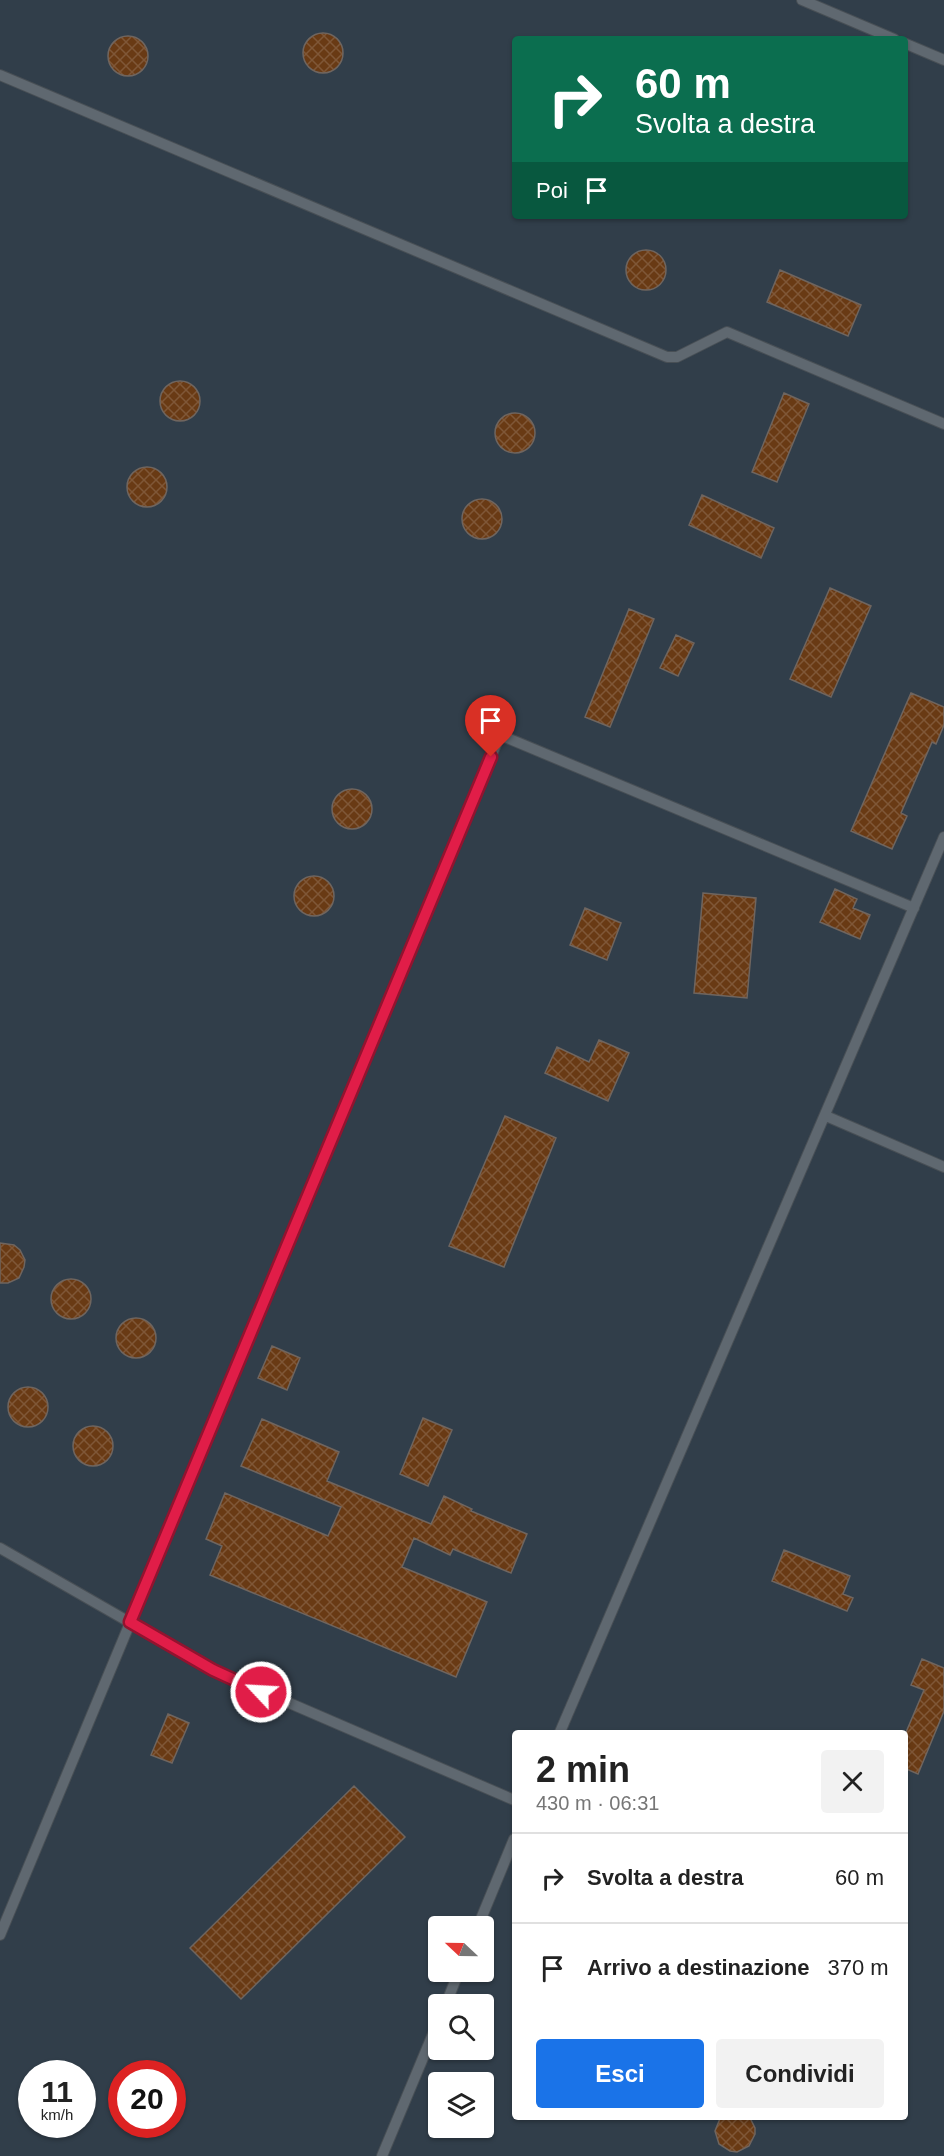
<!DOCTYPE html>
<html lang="it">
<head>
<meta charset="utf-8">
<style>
	body { margin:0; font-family:Helvetica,sans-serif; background:#f2f2f2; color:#222; height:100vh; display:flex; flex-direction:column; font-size:22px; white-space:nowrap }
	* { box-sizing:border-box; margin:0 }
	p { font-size:20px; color:#767676 }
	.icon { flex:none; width:33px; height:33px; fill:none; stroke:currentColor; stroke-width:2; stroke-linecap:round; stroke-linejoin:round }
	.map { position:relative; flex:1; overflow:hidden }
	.drawer { position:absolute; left:512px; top:1730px; width:396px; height:390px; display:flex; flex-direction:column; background:#fff; border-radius:6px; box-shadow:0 2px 4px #0004 }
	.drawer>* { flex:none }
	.guide { position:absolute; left:512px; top:36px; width:396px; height:183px; border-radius:6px; box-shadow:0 2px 4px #0004; background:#0b6e4f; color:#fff; overflow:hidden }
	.needle { width:39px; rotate:292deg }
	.fabs { position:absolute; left:428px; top:1916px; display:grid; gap:12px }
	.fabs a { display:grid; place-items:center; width:66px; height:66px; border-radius:6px; background:#fff; box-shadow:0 2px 4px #0004; font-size:30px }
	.speed { position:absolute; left:18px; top:2060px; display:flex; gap:12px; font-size:30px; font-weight:700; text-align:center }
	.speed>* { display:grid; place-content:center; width:78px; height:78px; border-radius:50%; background:#fff; box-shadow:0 2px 4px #0004; line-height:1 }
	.speed small { font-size:15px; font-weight:400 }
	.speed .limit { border:9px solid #d22; background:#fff; color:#111 }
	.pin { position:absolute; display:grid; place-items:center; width:51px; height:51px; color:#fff; margin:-62px -26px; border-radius:50% 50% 50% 0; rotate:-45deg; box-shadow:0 0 6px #0007 }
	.pin .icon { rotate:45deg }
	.me { position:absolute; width:66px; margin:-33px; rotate:295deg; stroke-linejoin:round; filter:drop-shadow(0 0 4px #0008) }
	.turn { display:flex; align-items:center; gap:21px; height:126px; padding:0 24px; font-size:27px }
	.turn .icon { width:78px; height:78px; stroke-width:2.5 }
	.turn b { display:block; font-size:42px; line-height:51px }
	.then { display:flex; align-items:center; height:57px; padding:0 24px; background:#0003; gap:12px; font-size:22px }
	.round { display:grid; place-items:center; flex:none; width:63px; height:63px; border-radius:6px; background:#f2f2f2 }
	.summary { display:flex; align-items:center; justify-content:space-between; height:102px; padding:0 24px }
	h1 { font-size:36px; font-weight:600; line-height:45px }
	.button { display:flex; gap:12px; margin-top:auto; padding:12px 24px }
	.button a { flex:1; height:69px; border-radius:6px; background:#1a73e8; color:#fff; font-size:24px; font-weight:600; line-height:69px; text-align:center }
	.button a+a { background:#f2f2f2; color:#222 }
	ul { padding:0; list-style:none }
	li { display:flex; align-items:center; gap:18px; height:90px; padding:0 24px; border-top:2px solid #e0e0e0 }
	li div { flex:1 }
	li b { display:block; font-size:22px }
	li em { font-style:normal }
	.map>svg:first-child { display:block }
	.built { fill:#313e4a; fill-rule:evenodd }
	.building { fill:url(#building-cross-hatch); stroke:#6f655f; stroke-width:1.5 }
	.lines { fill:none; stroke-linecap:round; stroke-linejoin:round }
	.service-casing { stroke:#484f55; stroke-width:12 }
	.service { stroke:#5f6870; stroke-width:10 }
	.route-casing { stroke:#92132f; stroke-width:15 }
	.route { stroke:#e11d48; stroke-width:10 }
</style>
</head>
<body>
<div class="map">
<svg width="944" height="2156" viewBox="0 0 944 2156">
	<defs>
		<pattern id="building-cross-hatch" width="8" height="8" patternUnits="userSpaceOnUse" patternTransform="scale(1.5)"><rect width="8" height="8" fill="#693a14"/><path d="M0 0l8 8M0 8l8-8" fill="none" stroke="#7f5737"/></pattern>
	</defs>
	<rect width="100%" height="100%" fill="#2c343b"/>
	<path class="built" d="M0,0H944V2156H0ZM514,39H904V216H514ZM514,1732H904V2116H514ZM438,1926H483V1971H438ZM438,2004H483V2049H438ZM32,2073H82V2124H32ZM122,2073H172V2124H122ZM438,2082H483V2127H438Z"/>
	<path class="building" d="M303 53a20 20 0 1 1 40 0a20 20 0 1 1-40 0Z
		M108 56a20 20 0 1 1 40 0a20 20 0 1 1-40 0Z
		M626 270a20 20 0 1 1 40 0a20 20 0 1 1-40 0Z
		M780,270L861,305L848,336L767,302Z
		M160 401a20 20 0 1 1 40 0a20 20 0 1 1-40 0Z
		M784,393L809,404L777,482L752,472Z
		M495 433a20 20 0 1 1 40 0a20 20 0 1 1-40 0Z
		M127 487a20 20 0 1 1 40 0a20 20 0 1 1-40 0Z
		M702,495L774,528L761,558L689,525Z
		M462 519a20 20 0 1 1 40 0a20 20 0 1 1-40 0Z
		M830,588L871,606L831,697L790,679Z
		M629,609L654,619L610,727L585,717Z
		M676,635L694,643L678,676L660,668Z
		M911,693L944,707V725L936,744L932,742L901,813L907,816L892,849L851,831Z
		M332 809a20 20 0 1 1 40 0a20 20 0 1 1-40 0Z
		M294 896a20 20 0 1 1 40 0a20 20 0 1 1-40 0Z
		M835,889L857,899L853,908L870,915L860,939L820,922Z
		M703,893L756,898L747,998L694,993Z
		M585,908L621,923L607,960L570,945Z
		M599,1040L629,1053L608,1101L545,1073L557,1047L589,1062Z
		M505,1116L556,1138L504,1267L449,1246Z
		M0,1243L14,1245L20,1250L25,1260L24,1267L19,1278L8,1283H0Z
		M51 1299a20 20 0 1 1 40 0a20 20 0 1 1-40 0Z
		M116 1338a20 20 0 1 1 40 0a20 20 0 1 1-40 0Z
		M272,1346L300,1358L287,1390L258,1378Z
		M8 1407a20 20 0 1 1 40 0a20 20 0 1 1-40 0Z
		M423,1418L452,1430L428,1486L400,1474Z
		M262,1419L339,1452L327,1481L431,1524L444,1496L472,1509L471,1511L527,1534L511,1573L453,1549L450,1555L414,1538L402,1567L487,1602L456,1677L210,1575L222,1546L206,1539L225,1493L328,1536L341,1507L241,1466Z
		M73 1446a20 20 0 1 1 40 0a20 20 0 1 1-40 0Z
		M784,1550L850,1576L843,1594L853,1598L847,1611L772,1581Z
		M922,1659L944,1668V1711L918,1774L904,1768V1737L924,1690L911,1685Z
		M168,1714L189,1723L172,1763L151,1755Z
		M354,1786L405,1837L241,1999L190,1948Z
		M721,2116H749L755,2128V2134L749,2146L737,2152L730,2151L719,2144L715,2131Z"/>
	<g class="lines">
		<defs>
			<path id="service" d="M802,0L894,39
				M904,43L944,60
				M0,75L667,357H677L727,332L944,424
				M826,1116L944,1167
				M0,1548L213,1670L514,1800
				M560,1732L944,837
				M478,1926L514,1839
				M0,1935L500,735L914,908
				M446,2004L459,1971
				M382,2156L438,2022"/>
		</defs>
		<use href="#service" class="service-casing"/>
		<use href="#service" class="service"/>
	</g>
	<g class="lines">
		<defs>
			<path id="route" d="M261,1692L213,1670L130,1622L491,757"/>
		</defs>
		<use href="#route" class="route-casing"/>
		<use href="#route" class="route"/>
	</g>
</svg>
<div class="fabs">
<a><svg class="needle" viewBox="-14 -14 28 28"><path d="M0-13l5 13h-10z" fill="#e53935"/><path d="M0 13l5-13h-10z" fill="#767676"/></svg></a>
<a><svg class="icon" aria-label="search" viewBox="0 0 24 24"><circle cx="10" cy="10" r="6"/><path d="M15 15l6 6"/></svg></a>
<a><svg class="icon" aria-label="layers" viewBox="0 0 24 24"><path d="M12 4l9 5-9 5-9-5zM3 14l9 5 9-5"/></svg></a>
</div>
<div class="speed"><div>11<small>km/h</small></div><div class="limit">20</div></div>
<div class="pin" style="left:491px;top:757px;background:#d93025"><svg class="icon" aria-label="arrive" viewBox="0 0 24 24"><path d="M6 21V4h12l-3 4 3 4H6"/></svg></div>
<svg class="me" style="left:261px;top:1692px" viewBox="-20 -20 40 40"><circle r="17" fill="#e11d48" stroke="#fff" stroke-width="3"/><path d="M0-11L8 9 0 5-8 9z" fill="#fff"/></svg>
<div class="guide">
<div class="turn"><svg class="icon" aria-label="right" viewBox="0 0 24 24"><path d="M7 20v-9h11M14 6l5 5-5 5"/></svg><div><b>60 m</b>Svolta a destra</div></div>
<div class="then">Poi<svg class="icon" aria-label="arrive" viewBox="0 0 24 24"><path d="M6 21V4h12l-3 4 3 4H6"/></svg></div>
</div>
<section class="drawer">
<div class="summary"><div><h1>2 min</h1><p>430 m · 06:31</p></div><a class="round"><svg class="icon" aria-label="close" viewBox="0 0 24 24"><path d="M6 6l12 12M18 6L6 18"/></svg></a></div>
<ul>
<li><svg class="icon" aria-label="right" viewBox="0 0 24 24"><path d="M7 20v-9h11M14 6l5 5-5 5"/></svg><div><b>Svolta a destra</b></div><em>60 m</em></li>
<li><svg class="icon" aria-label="arrive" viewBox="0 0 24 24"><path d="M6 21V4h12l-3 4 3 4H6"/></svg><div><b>Arrivo a destinazione</b></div><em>370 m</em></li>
</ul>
<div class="button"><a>Esci</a><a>Condividi</a></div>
</section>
</div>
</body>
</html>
